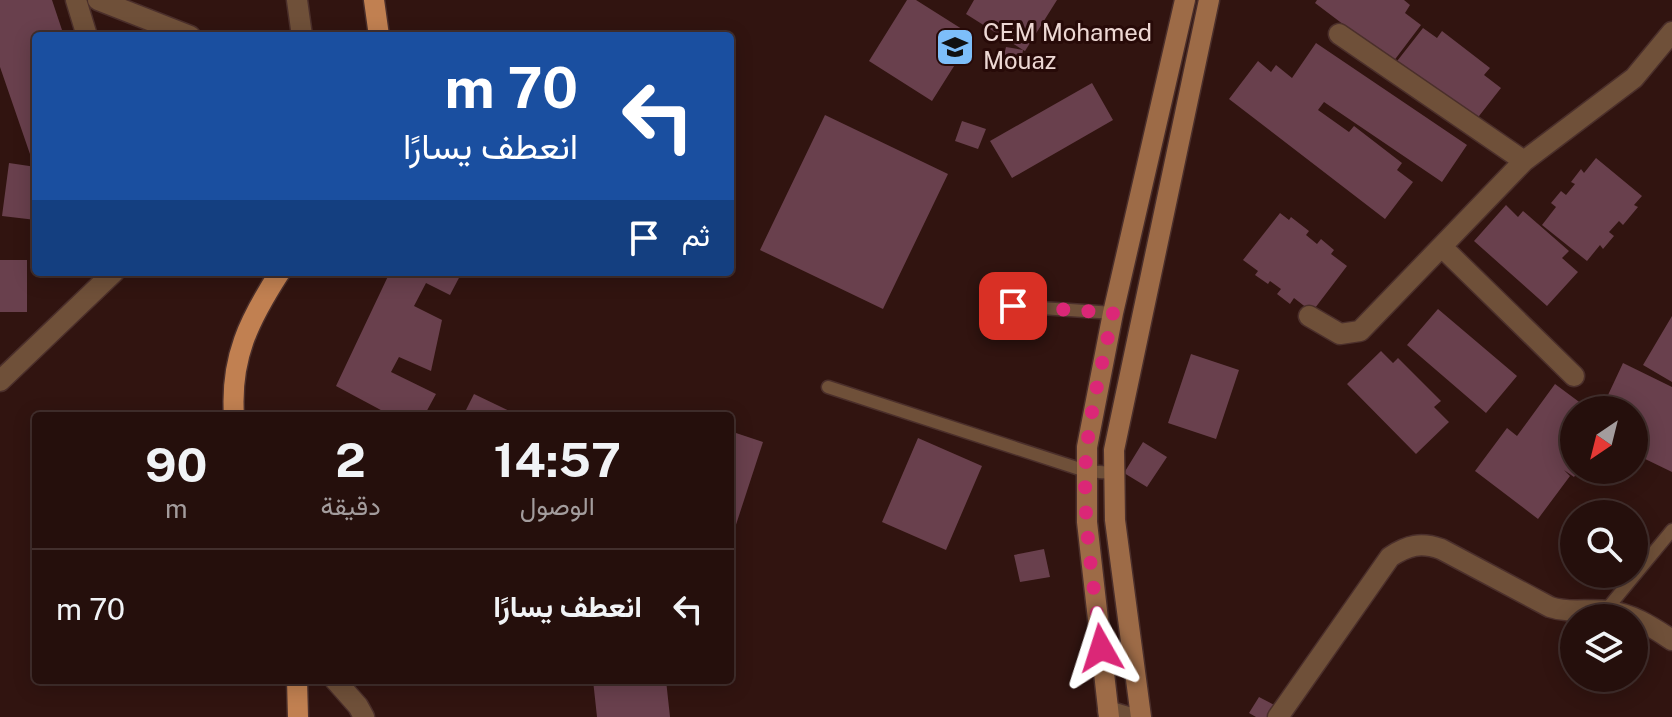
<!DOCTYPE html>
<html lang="ar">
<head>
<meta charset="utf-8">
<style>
	body { margin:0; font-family:"Public Sans",Vazirmatn,sans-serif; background:#311d1a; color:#f1f3f6; direction:rtl; height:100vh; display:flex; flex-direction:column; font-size:30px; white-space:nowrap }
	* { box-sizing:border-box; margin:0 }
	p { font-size:26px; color:#a39c9d }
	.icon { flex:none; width:44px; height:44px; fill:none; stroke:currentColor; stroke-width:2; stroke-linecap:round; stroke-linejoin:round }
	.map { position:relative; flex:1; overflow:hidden; direction:ltr }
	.drawer { position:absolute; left:32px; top:412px; width:702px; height:272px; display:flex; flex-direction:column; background:#250f0c; border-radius:8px; box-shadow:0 4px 20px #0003,0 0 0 2px #422f2d; direction:rtl }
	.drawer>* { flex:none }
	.top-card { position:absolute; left:32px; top:32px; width:702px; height:244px; border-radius:8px; box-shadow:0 4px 20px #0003,0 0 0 2px #422f2d; direction:rtl; background:#1a4fa0; color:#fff; overflow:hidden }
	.needle { width:52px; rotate:215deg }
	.buttons { position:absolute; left:1560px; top:396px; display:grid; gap:16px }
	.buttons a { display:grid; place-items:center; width:88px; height:88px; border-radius:50%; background:#250f0c; box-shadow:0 4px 20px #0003,0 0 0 2px #422f2d; font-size:40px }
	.pin { position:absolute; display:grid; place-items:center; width:68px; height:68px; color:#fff; margin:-34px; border-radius:16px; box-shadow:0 4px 12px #0006 }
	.me { position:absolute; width:88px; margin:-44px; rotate:354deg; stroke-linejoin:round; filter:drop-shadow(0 0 6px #0008) }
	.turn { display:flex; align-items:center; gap:28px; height:168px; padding:0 24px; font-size:36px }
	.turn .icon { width:104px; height:104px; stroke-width:2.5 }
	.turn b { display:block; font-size:56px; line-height:68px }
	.then { display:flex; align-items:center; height:76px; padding:0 24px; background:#0003; gap:16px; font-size:30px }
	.eta { display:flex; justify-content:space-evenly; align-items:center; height:136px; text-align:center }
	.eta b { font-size:48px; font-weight:700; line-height:56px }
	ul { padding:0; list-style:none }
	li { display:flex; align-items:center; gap:24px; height:120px; padding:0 24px; border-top:2px solid #422f2d }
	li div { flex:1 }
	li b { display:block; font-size:30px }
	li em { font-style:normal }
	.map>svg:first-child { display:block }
	.building { fill:#69404d }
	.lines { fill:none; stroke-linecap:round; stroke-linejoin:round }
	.lane-casing { stroke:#4b2f2b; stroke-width:15 }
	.street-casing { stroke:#4b2f2b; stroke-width:23 }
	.secondary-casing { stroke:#4b2f2b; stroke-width:23 }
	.primary-casing { stroke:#4b2f2b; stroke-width:23 }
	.lane { stroke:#6f5039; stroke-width:12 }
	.street { stroke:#6f5039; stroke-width:20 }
	.secondary { stroke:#9d6b47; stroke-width:20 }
	.primary { stroke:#c18051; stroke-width:20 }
	.route { stroke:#db2777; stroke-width:14; stroke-dasharray:0 25.2 }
	.labels { text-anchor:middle; stroke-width:6; stroke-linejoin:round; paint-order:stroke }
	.poi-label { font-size:24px; fill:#edd8d4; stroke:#270a08; text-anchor:start }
</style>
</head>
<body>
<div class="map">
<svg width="1672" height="717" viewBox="0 0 1672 717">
	<rect width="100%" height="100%" fill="#311410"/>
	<path class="building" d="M0,0H52L64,36H36V155L31,157L0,67Z
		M907,0H916L973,36L932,101L869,61Z
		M974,0H1057L1025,51L1023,50L1020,68L1002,64L1006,47L1023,50L966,14Z
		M1317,0H1404L1410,5L1405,13L1421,25L1393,62L1315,3Z
		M1423,28L1437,38L1442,31L1490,68L1484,75L1501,88L1472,125L1394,65Z
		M1316,43L1467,145L1442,182L1324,102L1318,110L1349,132L1354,126L1402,163L1397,170L1413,182L1385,219L1229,99L1258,61L1271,72L1276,65L1292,78Z
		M1092,83L1113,120L1012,178L990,141Z
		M825,115L948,174L883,309L760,250Z
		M962,121L986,129L978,149L955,141Z
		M1596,158L1642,196L1634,205L1638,207L1623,225L1619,221L1609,232L1614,236L1603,249L1600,245L1587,261L1542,225L1556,207L1551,203L1561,191L1566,195L1575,184L1571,182L1581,169L1584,173Z
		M9,163L36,167V220L2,216Z
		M1506,205L1518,217L1523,211L1569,251L1562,258L1578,272L1547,306L1474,241Z
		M1280,213L1289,220L1291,217L1309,231L1306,235L1317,244L1321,239L1334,250L1331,254L1347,266L1312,312L1294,298L1290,304L1277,294L1281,289L1270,281L1268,284L1255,275L1258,271L1243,260Z
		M0,260H27V312H0Z
		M390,272L461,274L450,295L426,283L414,306L442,320L431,371L399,357L391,372L436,394L424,416H392L336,386Z
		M1438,309L1517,376L1486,413L1407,345Z
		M1672,316V382L1643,365Z
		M1381,351L1393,363L1398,358L1441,401L1434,407L1449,422L1416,454L1347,384Z
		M1191,354L1239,370L1216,439L1168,423Z
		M1623,363L1672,387V472L1641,457L1638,463L1634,462V410H1601Z
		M1555,384L1590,410H1574V470H1579L1574,477L1564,470L1570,476L1538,519L1475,471L1507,428L1517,436Z
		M474,394L520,416H463Z
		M730,431L763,442L731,540H730Z
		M918,438L982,466L946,550L882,522Z
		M1143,442L1167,457L1147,487L1124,473Z
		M1044,549L1050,577L1020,582L1014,555Z
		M593,680H666L670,717H597Z
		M1259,697L1280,708L1275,717H1256L1249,713Z"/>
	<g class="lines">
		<defs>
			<path id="lane" d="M1013,306L1113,313
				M828,387L1086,471L1113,473
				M1606,610L1672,530"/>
			<path id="street" d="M76,0L87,36
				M98,0L190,36
				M297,0L302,36
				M1339,34L1524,161
				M1442,247L1574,376
				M1309,316L1340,334L1360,331L1524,161L1634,78L1672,32
				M0,381L114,272
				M335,680L358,706L364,717
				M1108,711L1128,717
				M1278,717L1390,557C1408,545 1421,542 1441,549L1550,607C1570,614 1588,608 1608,611C1633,614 1652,627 1672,640"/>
			<path id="secondary" d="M1109,717L1087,522V447L1113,313L1185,0
				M1141,717L1115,520L1114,450L1209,0"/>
			<path id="primary" d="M374,0L379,36
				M234,416C230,358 249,320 280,272
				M297,680L298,717"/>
		</defs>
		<use href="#lane" class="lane-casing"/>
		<use href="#street" class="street-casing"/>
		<use href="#secondary" class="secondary-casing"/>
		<use href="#primary" class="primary-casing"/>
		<use href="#lane" class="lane"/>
		<use href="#street" class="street"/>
		<use href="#secondary" class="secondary"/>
		<use href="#primary" class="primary"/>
	</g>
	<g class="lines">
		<path class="route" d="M1013,306L1113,313C1104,357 1092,401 1087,446C1080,512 1094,582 1101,648"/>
	</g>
	<defs>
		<symbol id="school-square" viewBox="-11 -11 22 22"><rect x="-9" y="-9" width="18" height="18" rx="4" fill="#7dbef9" stroke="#270a08"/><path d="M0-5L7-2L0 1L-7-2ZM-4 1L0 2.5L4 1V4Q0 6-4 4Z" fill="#111"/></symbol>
	</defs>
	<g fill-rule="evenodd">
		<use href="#school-square" x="933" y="25" width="44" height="44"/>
	</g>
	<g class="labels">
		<g class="poi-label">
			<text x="983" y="41">CEM Mohamed<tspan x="983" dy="28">Mouaz</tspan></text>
		</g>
	</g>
</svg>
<div class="buttons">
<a><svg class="needle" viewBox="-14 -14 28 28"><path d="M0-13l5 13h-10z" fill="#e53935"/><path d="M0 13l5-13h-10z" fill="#a39c9d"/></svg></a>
<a><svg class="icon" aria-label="search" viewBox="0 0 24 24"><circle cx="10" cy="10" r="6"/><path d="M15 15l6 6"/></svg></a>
<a><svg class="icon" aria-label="layers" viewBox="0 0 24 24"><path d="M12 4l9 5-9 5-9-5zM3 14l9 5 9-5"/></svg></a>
</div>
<div class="pin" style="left:1013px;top:306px;background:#d93025"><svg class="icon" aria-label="arrive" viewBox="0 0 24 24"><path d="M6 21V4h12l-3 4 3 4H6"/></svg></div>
<svg class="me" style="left:1101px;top:648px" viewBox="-20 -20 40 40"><path d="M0-17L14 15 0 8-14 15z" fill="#db2777" stroke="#fff" stroke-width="4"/></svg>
<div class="top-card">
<div class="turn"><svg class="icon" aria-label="left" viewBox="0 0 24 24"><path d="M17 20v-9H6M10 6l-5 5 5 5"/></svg><div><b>70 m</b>انعطف يسارًا</div></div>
<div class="then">ثم<svg class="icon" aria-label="arrive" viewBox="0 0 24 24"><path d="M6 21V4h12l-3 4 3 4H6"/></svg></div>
</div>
<section class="drawer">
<div class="eta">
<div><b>14:57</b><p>الوصول</p></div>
<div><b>2</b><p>دقيقة</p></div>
<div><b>90</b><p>m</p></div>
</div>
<ul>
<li><svg class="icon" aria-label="left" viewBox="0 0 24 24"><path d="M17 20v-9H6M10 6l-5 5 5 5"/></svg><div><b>انعطف يسارًا</b></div><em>70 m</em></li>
</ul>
</section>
</div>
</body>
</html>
